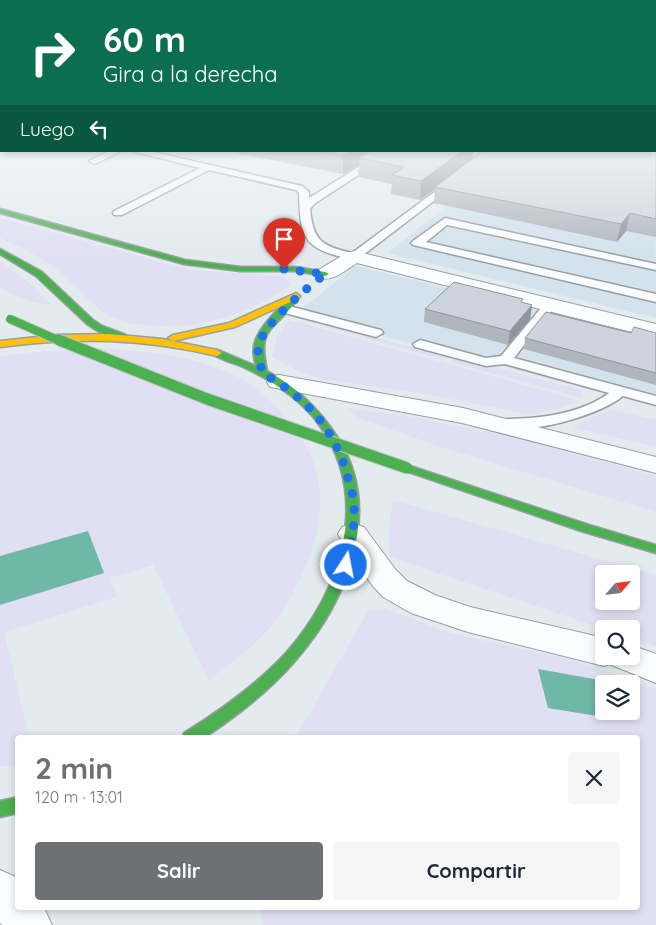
<!DOCTYPE html>
<html lang="es">
<head>
<meta charset="utf-8">
<style>
	body { margin:0; font-family:Quicksand,sans-serif; background:#f6f6f7; color:#1f2937; height:100vh; display:flex; flex-direction:column; font-size:19px; white-space:nowrap }
	* { box-sizing:border-box; margin:0 }
	p { font-size:16px; color:#747a83 }
	.icon { flex:none; width:28px; height:28px; fill:none; stroke:currentColor; stroke-width:2; stroke-linecap:round; stroke-linejoin:round }
	.map { position:relative; flex:1; overflow:hidden }
	.drawer { position:absolute; left:15px; top:735px; width:625px; height:175px; display:flex; flex-direction:column; background:#fff; border-radius:5px; box-shadow:0 2px 8px #0003 }
	.drawer>* { flex:none }
	.guide { position:absolute; left:0px; top:0px; width:656px; height:152px; box-shadow:0 2px 8px #0003; background:#0b6e4f; color:#fff; overflow:hidden }
	.needle { width:32px; rotate:62deg }
	.buttons { position:absolute; left:595px; top:565px; display:grid; gap:10px }
	.buttons a { display:grid; place-items:center; width:45px; height:45px; border-radius:5px; background:#fff; box-shadow:0 2px 8px #0003; font-size:25px }
	.pin { position:absolute; display:grid; place-items:center; width:42px; height:42px; color:#fff; margin:-51px -21px; border-radius:50% 50% 50% 0; rotate:-45deg; box-shadow:0 0 5px #0007 }
	.pin .icon { rotate:45deg }
	.me { position:absolute; width:55px; margin:-28px; rotate:11deg; stroke-linejoin:round; filter:drop-shadow(0 0 4px #0008) }
	.turn { display:flex; align-items:center; gap:18px; height:105px; padding:0 20px; font-size:22px }
	.turn .icon { width:65px; height:65px; stroke-width:2.5 }
	.turn b { display:block; font-size:35px; line-height:42px }
	.then { display:flex; align-items:center; height:48px; padding:0 20px; background:#0003; gap:10px; font-size:19px }
	.round { display:grid; place-items:center; flex:none; width:52px; height:52px; border-radius:5px; background:#f6f6f7 }
	.headline { display:flex; align-items:center; justify-content:space-between; height:85px; padding:0 20px }
	h1 { font-size:30px; font-weight:700; line-height:38px; color:#6b7175 }
	.primary-button { display:flex; gap:10px; margin-top:auto; padding:10px 20px }
	.primary-button a { flex:1; height:58px; border-radius:5px; background:#6b7175; color:#fff; font-size:20px; font-weight:700; line-height:58px; text-align:center }
	.primary-button a+a { background:#f6f6f7; color:#1f2937 }
	.map>svg:first-child { display:block }
	.built { fill:#d3e2ec }
	.green { fill:#e1dff3; fill-rule:evenodd }
	.water { fill:#6fb7a6 }
	.lines { fill:none; stroke-linecap:round; stroke-linejoin:round }
	.lane-casing { stroke:#989ea1; stroke-width:3 }
	.street-casing { stroke:#989ea1; stroke-width:2 }
	.fast-casing { stroke:#989ea1; stroke-width:3 }
	.slow-casing { stroke:#989ea1; stroke-width:3 }
	.lane { fill:#fbfcfd; fill-rule:evenodd }
	.street { fill:#fbfcfd; fill-rule:evenodd }
	.fast { fill:#4caf50; fill-rule:evenodd }
	.slow { fill:#ffc107; fill-rule:evenodd }
	.fast-bridge-far1-casing { stroke:#c2c6c9; stroke-width:10; stroke-linecap:butt }
	.fast-bridge-casing { stroke:#c2c6c9; stroke-width:13; stroke-linecap:butt }
	.fast-bridge-far1 { stroke:#4caf50; stroke-width:8 }
	.fast-bridge { stroke:#4caf50; stroke-width:11 }
	.wall { fill:#b0b6be }
	.shaded-wall { fill:#90949b }
	.building { fill:#cdd4dd; stroke:#90949b }
	.route { stroke:#1a73e8; stroke-width:9; stroke-dasharray:0 16.2 }
</style>
</head>
<body>
<div class="map">
<svg width="656" height="925" viewBox="0 0 656 925">
	<rect width="100%" height="100%" fill="#e3ebef"/>
	<path class="built" d="M655,129L656,318L387,253L447,206L409,198L475,151H655Z
		M356,266L656,339V405L295,314Z"/>
	<path class="green" d="M0,218L191,270L279,276L288,279L291,283L289,287C246,315 200,330 148,325C135,324 120,323 108,315C93,306 81,291 68,279C48,261 25,248 0,238Z
		M0,261L28,282L51,304C35,307 15,294 0,288Z
		M292,317L580,389L583,398L451,362L452,360L442,357L440,359Z
		M289,320L581,401L542,413L528,414L414,392L320,379L302,373L272,357L277,336Z
		M100,348C146,351 194,355 236,376C258,387 275,404 290,423C328,469 327,514 305,567C296,589 285,611 269,629C252,648 229,664 209,680L153,565L110,578L117,597L4,632L29,737L18,738L17,764L0,767V357L23,353Z
		M347,409L403,415L504,435L656,476V512L444,448L360,419Z
		M614,410L656,420V447L572,427L600,414Z
		M393,500L656,575V646L631,638V629H604L389,557V526ZM604,574H631V601H604Z
		M383,608L450,633L573,660L656,689V925H262L261,908H638V738L296,737L368,611ZM604,684H631V711H604Z"/>
	<path class="water" d="M88,531L104,573L0,605V556Z
		M538,669L616,683L604,684V711H621L622,720L548,708Z"/>
	<g class="lines">
		<defs>
			<path id="lane" d="M109,151H121L97,163L94,164L89,161Z
				M132,151H149L302,186L309,192V198L384,151H395L314,204L310,209C313,241 322,246 352,253L448,182H454L456,184L358,259L354,260C306,249 300,243 299,193L296,190L209,170L122,215H114L113,213L114,211L200,168Z
				M445,218L656,264V270L447,225L426,242L656,294V302L413,245L411,243L413,241Z
				M550,301L556,305L514,358L656,396V405L623,396C598,416 529,435 499,427L496,424L499,421C509,418 520,419 530,418C556,416 588,409 609,393L505,364L486,366L415,347L413,344L420,340L486,358L501,356L546,302Z
				M285,305L381,330L383,333L376,337L281,312L279,309Z"/>
			<path id="street" d="M354,251L656,324V338L357,263C345,271 332,282 318,278L315,274L318,270L347,253Z
				M279,375L463,408L656,457V473L462,423L270,387L267,382L270,377Z
				M353,524L364,527L395,569L407,581L435,595L470,607L604,638V656H631V645L656,654V683L609,664L604,666L468,632L411,613L383,597L372,585L342,541L338,534L342,527Z
				M0,870L18,878V908H44L52,925H2L0,923Z"/>
			<path id="fast" d="M0,209L185,260L240,267H295L325,272L329,274L325,276L295,271H240L184,264L0,213Z
				M0,249L42,272L93,320L102,326L126,335V339C114,341 97,331 87,324L36,276L0,254Z
				M290,301L294,304C270,333 258,329 267,371C297,387 320,410 338,438C384,511 347,602 295,661C271,689 242,712 211,733L204,738H182L184,733C221,710 256,685 285,654C342,591 372,497 318,423C299,398 271,380 243,367C234,363 220,360 212,353L217,350L220,351L256,366C254,358 252,350 255,342C258,330 278,306 290,301Z
				M407,465L589,525L656,545V553L581,531L403,470L401,468L403,466Z
				M18,797V813L0,817V801Z"/>
			<path id="slow" d="M296,293L300,296L299,298L235,327L173,341L168,338L173,335L229,323Z
				M109,334L162,339L217,350L222,353L217,356C142,338 76,337 0,347V341L56,335Z"/>
		</defs>
		<use href="#lane" class="lane-casing"/>
		<use href="#street" class="street-casing"/>
		<use href="#fast" class="fast-casing"/>
		<use href="#slow" class="slow-casing"/>
		<use href="#lane" class="lane"/>
		<use href="#street" class="street"/>
		<use href="#fast" class="fast"/>
		<use href="#slow" class="slow"/>
		<defs>
			<path id="fast-bridge-far1" d="M10,319L62,342"/>
			<path id="fast-bridge" d="M59,340L207,399L407,468"/>
		</defs>
		<use href="#fast-bridge-far1" class="fast-bridge-far1-casing"/>
		<use href="#fast-bridge" class="fast-bridge-casing"/>
		<use href="#fast-bridge-far1" class="fast-bridge-far1"/>
		<use href="#fast-bridge" class="fast-bridge"/>
	</g>
	<path class="wall" d="M656,129V237L626,231L617,242L434,203L435,189L420,200L391,194L392,184L358,177L359,165L343,174L226,151H473L472,159L655,151Z
		M523,303L532,305L530,319L508,345L424,322L425,309Z
		M656,333V385L524,349L525,338Z"/>
	<path class="shaded-wall" d="M350,151H380L359,158V165L343,174V155Z
		M462,151H473L472,161L435,187V189L420,200L421,181Z
		M630,213L626,231L617,242L621,224Z
		M532,305L530,319L508,345L510,331Z"/>
	<path class="building" d="M655,129H656V219L630,213L621,224L435,187L483,151H655Z
		M321,151H350L343,155Z
		M370,151H462L421,181L392,175L404,167L359,158Z
		M454,282L523,299L521,302L532,305L510,331L425,309Z
		M546,312L631,333L634,327L656,333V373L525,338Z"/>
	<linearGradient id="sky" x2="0" y2="1"><stop stop-color="#77b5ce"/><stop offset="0.5" stop-color="#f2f6f8"/><stop offset="1" stop-color="#f2f6f8" stop-opacity="0"/></linearGradient>
	<rect width="656" height="258" fill="url(#sky)"/>
	<g class="lines">
		<path class="route" d="M284,269L325,274C308,287 259,327 258,349C258,357 261,365 262,373C305,397 334,427 347,475C350,485 354,498 354,508C355,527 350,547 346,565"/>
	</g>
</svg>
<div class="buttons">
<a><svg class="needle" viewBox="-14 -14 28 28"><path d="M0-13l5 13h-10z" fill="#e53935"/><path d="M0 13l5-13h-10z" fill="#747a83"/></svg></a>
<a><svg class="icon" aria-label="search" viewBox="0 0 24 24"><circle cx="10" cy="10" r="6"/><path d="M15 15l6 6"/></svg></a>
<a><svg class="icon" aria-label="layers" viewBox="0 0 24 24"><path d="M12 4l9 5-9 5-9-5zM3 14l9 5 9-5"/></svg></a>
</div>
<div class="pin" style="left:284px;top:269px;background:#d93025"><svg class="icon" aria-label="arrive" viewBox="0 0 24 24"><path d="M6 21V4h12l-3 4 3 4H6"/></svg></div>
<svg class="me" style="left:346px;top:565px" viewBox="-20 -20 40 40"><circle r="17" fill="#1a73e8" stroke="#fff" stroke-width="3"/><path d="M0-11L8 9 0 5-8 9z" fill="#fff"/></svg>
<div class="guide">
<div class="turn"><svg class="icon" aria-label="right" viewBox="0 0 24 24"><path d="M7 20v-9h11M14 6l5 5-5 5"/></svg><div><b>60 m</b>Gira a la derecha</div></div>
<div class="then">Luego<svg class="icon" aria-label="left" viewBox="0 0 24 24"><path d="M17 20v-9H6M10 6l-5 5 5 5"/></svg></div>
</div>
<section class="drawer">
<div class="headline"><div><h1>2 min</h1><p>120 m · 13:01</p></div><a class="round"><svg class="icon" aria-label="close" viewBox="0 0 24 24"><path d="M6 6l12 12M18 6L6 18"/></svg></a></div>
<div class="primary-button"><a>Salir</a><a>Compartir</a></div>
</section>
</div>
</body>
</html>
